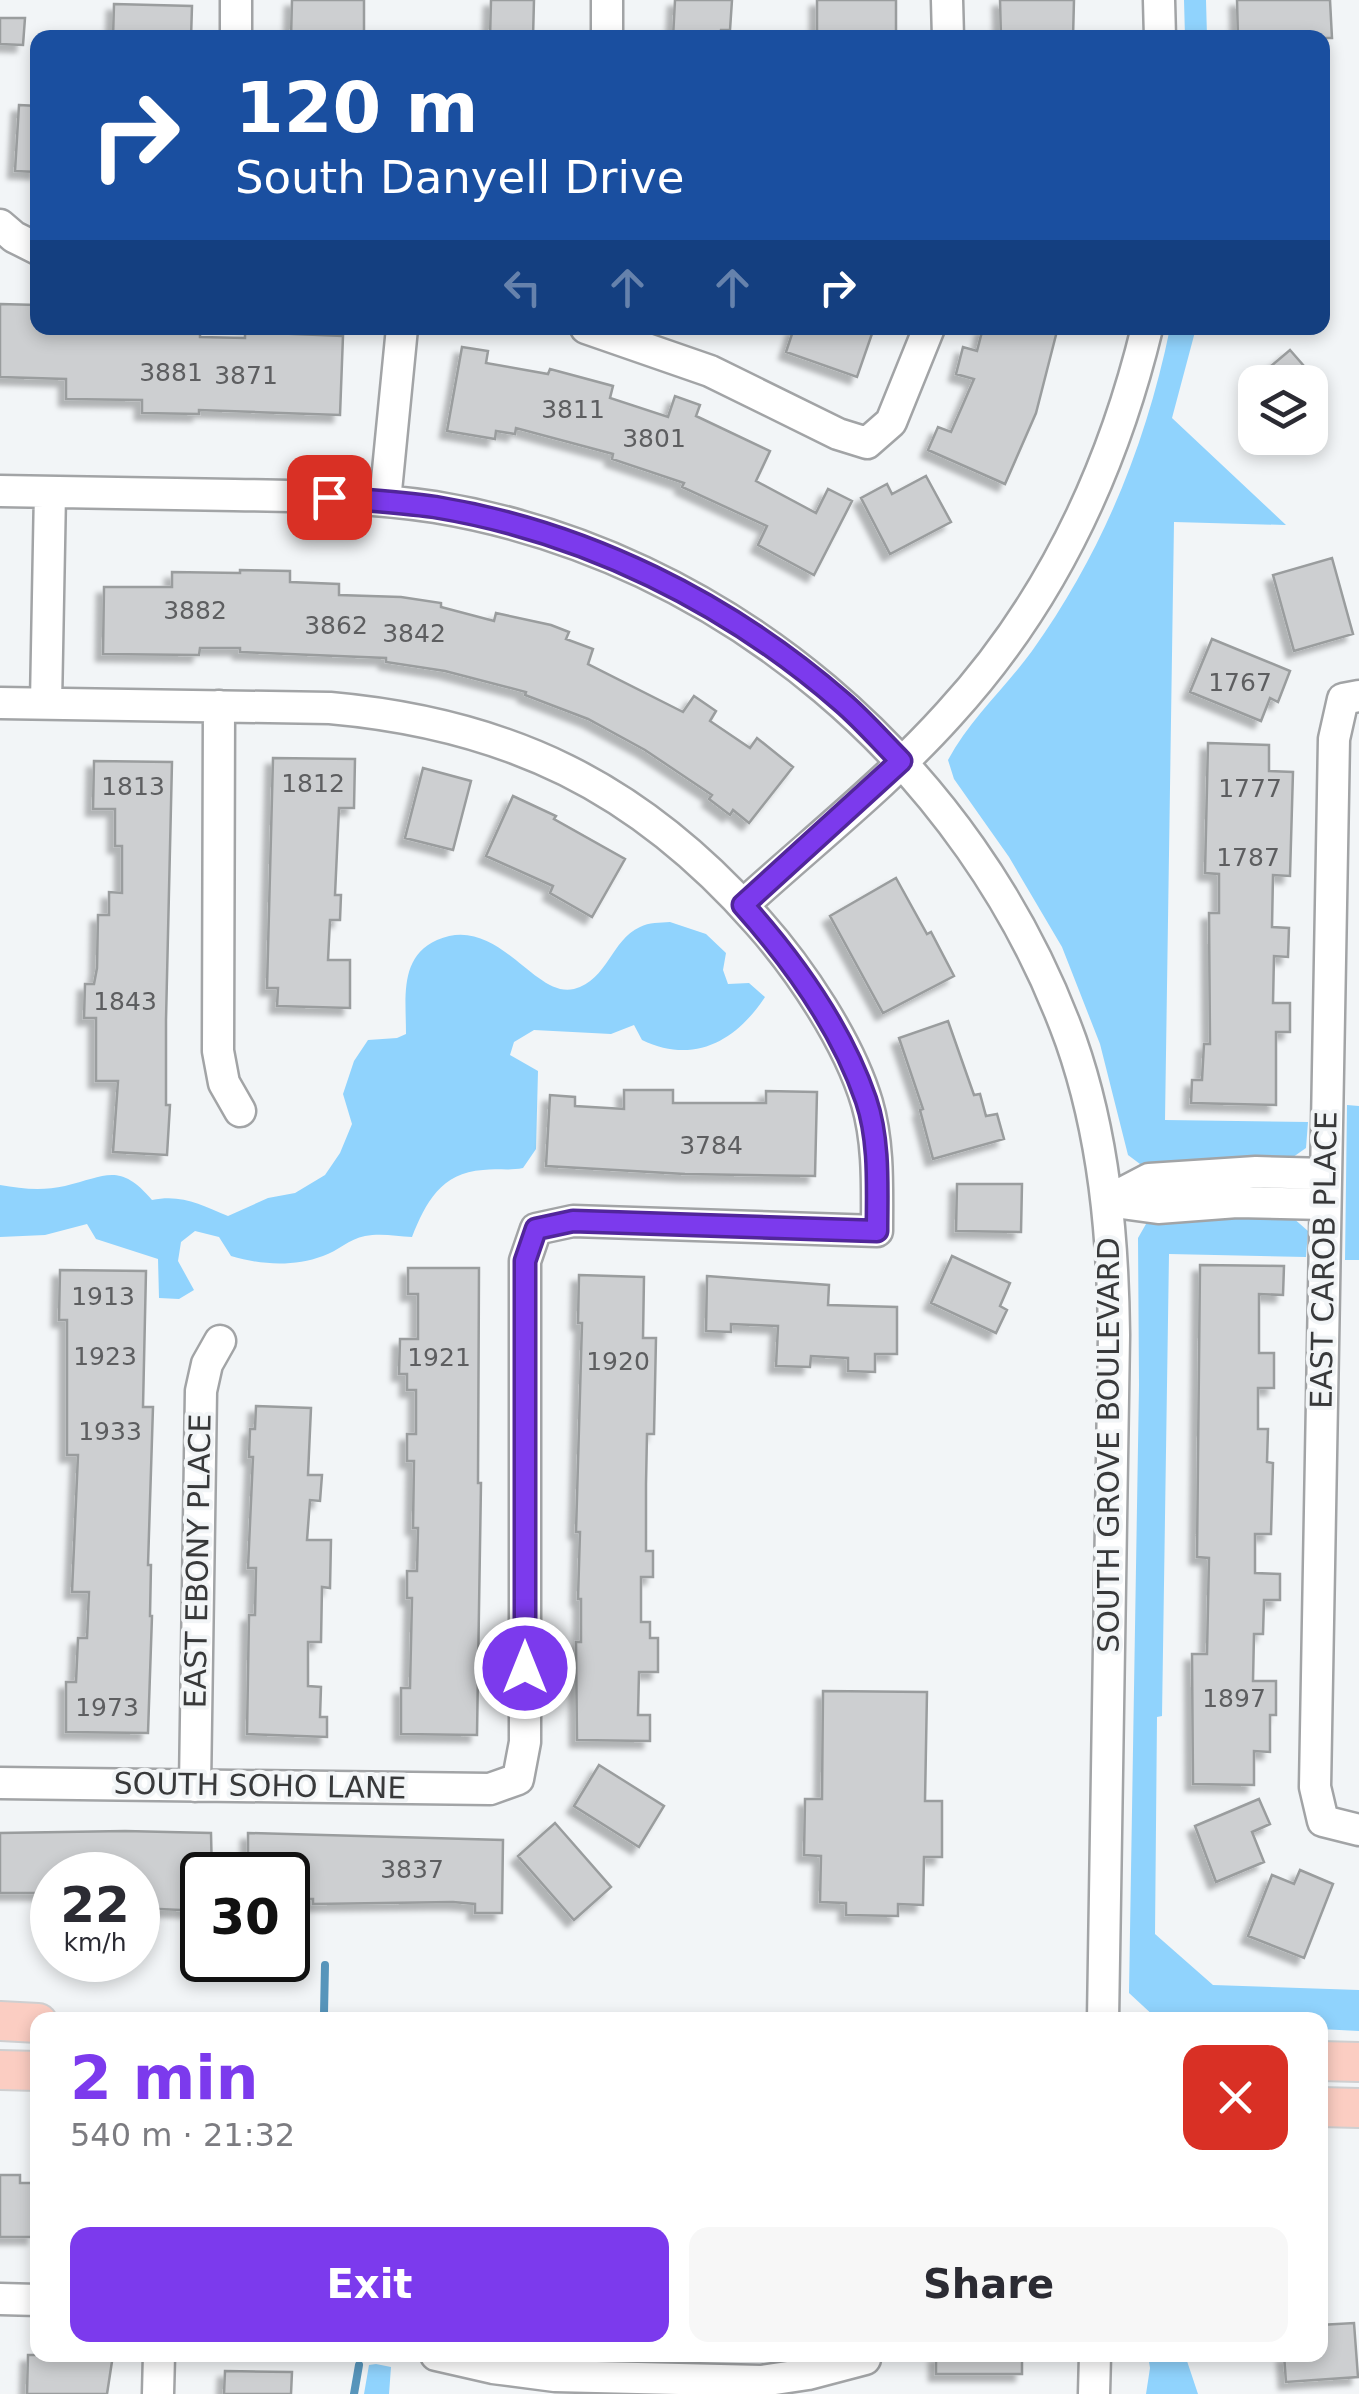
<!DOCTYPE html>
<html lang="en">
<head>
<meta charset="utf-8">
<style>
	body { margin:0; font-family:"DejaVu Sans",sans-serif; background:#f7f7f7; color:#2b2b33; height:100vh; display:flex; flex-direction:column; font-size:38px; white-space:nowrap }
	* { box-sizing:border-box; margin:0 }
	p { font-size:32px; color:#7c7c81 }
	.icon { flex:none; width:55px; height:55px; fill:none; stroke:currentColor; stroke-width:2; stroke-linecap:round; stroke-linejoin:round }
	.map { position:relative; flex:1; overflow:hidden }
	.side { position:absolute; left:30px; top:2012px; width:1298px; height:350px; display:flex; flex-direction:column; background:#fff; border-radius:20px; box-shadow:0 5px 15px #0003 }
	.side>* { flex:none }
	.banner { position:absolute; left:30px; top:30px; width:1300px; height:305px; border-radius:20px; box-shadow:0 5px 15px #0003; background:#1a4fa0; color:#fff; overflow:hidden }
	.fabs { position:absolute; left:1238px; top:365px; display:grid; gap:20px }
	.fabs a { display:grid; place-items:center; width:90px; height:90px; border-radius:20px; background:#fff; box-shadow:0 5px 15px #0003; font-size:50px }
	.speed { position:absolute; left:30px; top:1852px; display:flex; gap:20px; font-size:50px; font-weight:700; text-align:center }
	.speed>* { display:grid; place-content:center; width:130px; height:130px; border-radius:50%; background:#fff; box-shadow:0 5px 15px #0003; line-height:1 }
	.speed small { font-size:25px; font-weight:400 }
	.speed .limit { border:5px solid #111; border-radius:15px; background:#fff; color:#111 }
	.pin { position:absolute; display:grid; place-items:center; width:85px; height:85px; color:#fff; margin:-42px; border-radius:20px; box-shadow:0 5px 15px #0006 }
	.me { position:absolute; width:110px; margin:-55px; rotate:0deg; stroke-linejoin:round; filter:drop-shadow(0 0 8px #0008) }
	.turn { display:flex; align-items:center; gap:35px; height:210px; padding:0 40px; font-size:45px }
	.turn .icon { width:130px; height:130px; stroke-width:2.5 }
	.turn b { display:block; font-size:70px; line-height:85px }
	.lanes { display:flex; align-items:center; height:95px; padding:0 40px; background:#0003; justify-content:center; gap:50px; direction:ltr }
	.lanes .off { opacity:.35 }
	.round { display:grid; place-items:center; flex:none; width:105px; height:105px; border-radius:20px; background:#f7f7f7 }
	.head { display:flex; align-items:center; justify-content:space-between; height:170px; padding:0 40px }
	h1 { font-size:60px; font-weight:800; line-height:75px; color:#7c3aed }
	.button { display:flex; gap:20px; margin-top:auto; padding:20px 40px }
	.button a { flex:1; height:115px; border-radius:20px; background:#7c3aed; color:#fff; font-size:40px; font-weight:800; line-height:115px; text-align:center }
	.button a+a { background:#f7f7f7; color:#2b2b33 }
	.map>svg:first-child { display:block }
	.green { fill:#90d3fd }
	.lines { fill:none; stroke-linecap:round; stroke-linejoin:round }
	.stream { stroke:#5795bb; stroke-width:8 }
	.building { fill:#cdcfd1; stroke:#9a9d9e; stroke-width:2.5; filter:url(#shadow) }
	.minor-casing { stroke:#a2a4a6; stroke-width:35 }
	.major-casing { stroke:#cfcfd0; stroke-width:42 }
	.minor { stroke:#fff; stroke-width:30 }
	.major { stroke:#fbcdc2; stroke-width:38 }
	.route-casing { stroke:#51269a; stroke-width:25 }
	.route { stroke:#7c3aed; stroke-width:18 }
	.labels { text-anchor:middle; stroke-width:8; stroke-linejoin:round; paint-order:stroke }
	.number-label { font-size:25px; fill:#5d5e60 }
	.street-label { font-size:30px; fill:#38393a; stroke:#f2f5f7 }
</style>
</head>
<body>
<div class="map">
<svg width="1359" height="2394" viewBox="0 0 1359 2394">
	<defs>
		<filter id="shadow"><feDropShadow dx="-7" dy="7" stdDeviation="2.5" flood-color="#0004"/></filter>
	</defs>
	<rect width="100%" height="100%" fill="#f2f5f7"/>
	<path class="green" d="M1184,0H1206L1207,37H1185Z
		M1170,328H1196L1172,418L1286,525L1174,522L1165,1120L1308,1122L1306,1148L1286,1162L1148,1170L1128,1155L1100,1044L1062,947L1009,857L954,779L948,760C970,719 1005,688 1032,651C1102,553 1146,445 1170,328Z
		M670,922L706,934L726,953L723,970L728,984L749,983L765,997C736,1041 694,1065 642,1040L634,1025L611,1034L534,1030L514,1042L510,1055L538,1071L536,1149L523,1168C509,1171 497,1168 483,1170C441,1173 426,1202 412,1237C397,1236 380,1233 365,1236C349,1239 338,1251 323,1256C293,1267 261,1265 231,1256L219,1237L195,1231L181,1242L178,1261L194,1290L179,1299L159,1298L158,1259L96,1239L87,1224L45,1235L0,1237V1185C22,1189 43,1191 65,1186C106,1176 120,1162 152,1200C182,1194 201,1205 228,1216L268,1198L295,1193L325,1175L340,1153L352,1124L343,1094L354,1061L368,1040L397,1038L406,1034C406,998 399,957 437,940C498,913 534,999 574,989C608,980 611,940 640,927C649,922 660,923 670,922Z
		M1347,1105L1359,1106V1260H1345Z
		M1284,1210L1308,1231L1306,1257L1169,1254L1162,1716L1157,1717L1155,1934L1213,1985L1359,1990V2031L1320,2029V2020L1156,2018L1129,1993L1139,1385L1138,1238L1150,1217Z
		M1148,2355H1185L1198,2394H1146L1150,2368Z
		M376,2364L391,2367L389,2394H364L369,2365Z"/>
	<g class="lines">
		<path class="stream" d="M324,2013L325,1965
			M354,2394L359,2365"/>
	</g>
	<path class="building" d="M292,0H364V38H291Z
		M491,0H534L533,38H490Z
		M675,0H732L730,30H721L720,38H673Z
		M817,0H896V38H817Z
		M1000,0H1074L1073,38H1001Z
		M1237,0H1330L1332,38H1238Z
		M114,4L192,6L191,38H113Z
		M0,18H25L23,45L0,44Z
		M19,105L38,106V172L15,171Z
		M0,304L38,305V328L200,331V337L245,338V332L343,336L340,415L199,410V414L142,413V400L66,399V379L0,377Z
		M794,328H874L857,377L786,352Z
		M983,328H1043L1057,331L1036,413L1005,484L928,450L938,427L951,432L974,379L956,374L963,347L977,351Z
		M462,347L488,351L486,363L548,374L550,369L613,386L610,398L668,417L675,396L700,405L696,416L770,451L756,481L816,513L828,489L852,501L814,575L758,545L767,526L682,487L684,483L612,459L613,454L516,428L515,434L496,431L495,439L447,431Z
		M1290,350L1318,382H1252Z
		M926,476L951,522L890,554L861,498L887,484L892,494Z
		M1332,558L1353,634L1294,651L1273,575Z
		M240,570L290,571V582L339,584V595L401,597L441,603V607L494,621L496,613L551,625L569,632L566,639L593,649L588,664L683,712L694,696L716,711L710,721L750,748L757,738L793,767L749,823L733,810L730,815L709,799L712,795L645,750L588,719L525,695L526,692L445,671L386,662V658L240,652V648H200L199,655L103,654L104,587H172V572L240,573Z
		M1212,639L1290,671L1278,702L1270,698L1261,721L1190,692Z
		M1208,743L1269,745V771L1293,772L1290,876L1273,875L1272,927L1289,928L1288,957L1274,956L1273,1003H1290V1032H1276V1105L1191,1103L1192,1080H1202L1204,1044H1210L1209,913H1219V874L1205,873Z
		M273,758L355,759L354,808H339L335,895H341L340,920H330L328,960H350V1008L277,1006L278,988H267Z
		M94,761L172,762L166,1020V1105H170L167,1155L113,1152L118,1081H96V1018H84L85,984H94L97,968L98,915H109V892L122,893V846H115V809H93Z
		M423,768L471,781L453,850L405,838Z
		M513,796L556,816L554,819L625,859L592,917L550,893L553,886L486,856Z
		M896,878L927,934L931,932L954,976L883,1013L830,916Z
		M948,1021L974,1095L980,1094L986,1116L997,1114L1004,1139L933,1159L920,1110L923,1109L899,1038Z
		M624,1090H673V1103H766V1091L817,1092L815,1176L685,1174L546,1166L550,1095L575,1097V1106L624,1109Z
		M957,1184H1022L1021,1232L956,1231Z
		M952,1256L1010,1283L1000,1306L1007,1310L996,1333L931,1303Z
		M1200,1265L1284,1266L1283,1295L1259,1294V1353H1274V1388H1258V1429H1268L1267,1462L1273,1463L1271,1534H1255V1573L1280,1574V1600H1264L1263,1634H1254L1253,1681H1276V1715H1270V1752L1254,1751V1785L1193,1784L1192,1654H1207L1209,1558L1197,1557Z
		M408,1268H479L478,1483H481L477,1735L401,1734V1688H410L412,1598H407V1571H417L418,1528H413L414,1461H407V1434H416V1390H407V1374H399L400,1339H418V1294H408Z
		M60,1270L146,1271L143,1407H153L148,1565H151L150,1616H152L148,1733L66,1732V1682H76L78,1638H87L89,1592H72L78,1455H67V1320H59Z
		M579,1275L644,1277L643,1338H656L654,1434H647L646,1484V1551H653V1577H641V1622H650V1638H658V1672H639L638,1715H650V1741L577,1740L576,1642H581V1599H578L580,1532H576L582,1323H578Z
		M707,1276L829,1285L828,1305L897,1307V1354H875V1372L848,1371V1358L811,1356L810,1367L776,1366L778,1326L731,1324V1332L706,1331Z
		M256,1406L311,1408L308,1475H322L320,1501L310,1500L307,1540H331L330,1588L322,1587L321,1642H308V1686L321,1687L320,1717H327V1737L247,1734L249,1615H255L256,1568H248L253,1457H249L250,1429H255Z
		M823,1691L927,1692L925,1801H942V1857H924L923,1905L898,1904V1916L846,1915V1903L820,1902L821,1856L804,1855L805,1799H822Z
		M599,1765L664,1806L639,1847L574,1806Z
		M1259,1799L1270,1824L1252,1832L1264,1862L1216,1882L1195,1826Z
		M555,1823L611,1887L574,1920L518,1856Z
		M125,1831L211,1833L212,1875H202V1911L138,1908V1875H52V1893H0V1833Z
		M248,1833L503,1840L502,1913H475V1904L453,1902L313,1904V1899H288V1875H248Z
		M1300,1870L1333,1884L1304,1958L1248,1936L1272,1875L1294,1884Z
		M0,2175H20V2183H34V2237H0Z
		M1354,2323L1358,2377L1286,2382L1284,2355H1320V2325Z
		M28,2355H113L107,2394H27Z
		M936,2355H1022V2374H936Z
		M225,2371L292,2372L291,2394H224Z"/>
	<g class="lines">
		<defs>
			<path id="minor" d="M947,0L948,38
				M1159,0L1160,38
				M236,38V0
				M607,38V0
				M0,225L14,237L38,249
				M586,328L710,371L838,434L867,443L891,422L929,328
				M0,491C78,492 156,494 234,495C301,496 368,497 435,507C725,555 972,766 1071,1041C1104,1135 1113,1236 1114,1335L1103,2020
				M385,501L402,328
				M1359,696L1343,699L1334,739L1315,1787L1323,1821L1359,1830
				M0,703L330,708C509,724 639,787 758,922C800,969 849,1042 867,1103C879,1144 877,1189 877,1231L573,1221L536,1229L525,1261V1742L518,1779L490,1789L0,1783
				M46,703L50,492
				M219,706L218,1051L224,1083L240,1111
				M743,905C812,842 887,783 949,714C1050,604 1112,472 1147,328
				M1107,1201L1149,1179L1256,1172L1326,1174
				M1107,1201L1158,1208L1237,1202L1325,1204
				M195,1786L201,1391L207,1364L220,1341
				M0,2299L38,2300
				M436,2355L493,2368L555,2376L761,2381L808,2374L865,2359
				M158,2394L159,2355
				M1094,2394L1095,2355"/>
			<path id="major" d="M0,2021L38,2023
				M1320,2061L1359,2062
				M0,2070L38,2071
				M1320,2107L1359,2108"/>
		</defs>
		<use href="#minor" class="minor-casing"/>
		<use href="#major" class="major-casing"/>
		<use href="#minor" class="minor"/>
		<use href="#major" class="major"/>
	</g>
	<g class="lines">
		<defs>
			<path id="route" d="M329,497C364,500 400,502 435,507C586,532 727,602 842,702C863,720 881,741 901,761L743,905C794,962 841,1027 866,1100C880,1141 877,1189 877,1231L573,1221L536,1229L525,1261V1668"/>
		</defs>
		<use href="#route" class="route-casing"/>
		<use href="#route" class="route"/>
	</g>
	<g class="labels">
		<g class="number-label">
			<text x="171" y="381">3881</text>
			<text x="246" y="384">3871</text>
			<text x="573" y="418">3811</text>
			<text x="654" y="447">3801</text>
			<text x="195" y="619">3882</text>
			<text x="336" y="634">3862</text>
			<text x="414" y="642">3842</text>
			<text x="1240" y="691">1767</text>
			<text x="313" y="792">1812</text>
			<text x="133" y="795">1813</text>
			<text x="1250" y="797">1777</text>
			<text x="1248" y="866">1787</text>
			<text x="125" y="1010">1843</text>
			<text x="711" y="1154">3784</text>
			<text x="103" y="1305">1913</text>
			<text x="105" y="1365">1923</text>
			<text x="439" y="1366">1921</text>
			<text x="618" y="1370">1920</text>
			<text x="110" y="1440">1933</text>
			<text x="1234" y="1707">1897</text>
			<text x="107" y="1716">1973</text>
			<text x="412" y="1878">3837</text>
		</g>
		<g class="street-label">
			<text transform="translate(1324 1260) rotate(-89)" y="10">EAST CAROB PLACE</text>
			<text transform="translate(1109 1445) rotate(-90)" y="10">SOUTH GROVE BOULEVARD</text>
			<text transform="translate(198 1561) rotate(-89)" y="10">EAST EBONY PLACE</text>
			<text transform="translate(260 1786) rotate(1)" y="10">SOUTH SOHO LANE</text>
		</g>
	</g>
</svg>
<div class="fabs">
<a><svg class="icon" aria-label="layers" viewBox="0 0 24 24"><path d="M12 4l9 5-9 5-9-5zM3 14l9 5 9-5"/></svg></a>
</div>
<div class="speed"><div>22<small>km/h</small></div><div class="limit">30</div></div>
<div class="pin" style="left:329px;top:497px;background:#d93025"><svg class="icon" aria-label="arrive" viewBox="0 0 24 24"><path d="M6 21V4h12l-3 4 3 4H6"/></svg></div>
<svg class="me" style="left:525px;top:1668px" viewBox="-20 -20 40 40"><circle r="17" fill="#7c3aed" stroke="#fff" stroke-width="3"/><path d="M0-11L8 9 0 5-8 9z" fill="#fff"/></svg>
<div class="banner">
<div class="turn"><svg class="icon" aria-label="right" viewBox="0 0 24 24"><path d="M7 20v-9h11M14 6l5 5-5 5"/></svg><div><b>120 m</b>South Danyell Drive</div></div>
<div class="lanes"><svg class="icon off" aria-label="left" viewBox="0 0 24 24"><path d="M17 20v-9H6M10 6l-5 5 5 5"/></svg><svg class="icon off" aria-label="ahead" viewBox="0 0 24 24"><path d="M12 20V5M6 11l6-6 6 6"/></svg><svg class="icon off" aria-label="ahead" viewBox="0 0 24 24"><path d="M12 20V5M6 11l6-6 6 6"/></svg><svg class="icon" aria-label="right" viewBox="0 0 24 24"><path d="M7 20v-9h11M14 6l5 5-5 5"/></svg></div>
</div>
<section class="side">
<div class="head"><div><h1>2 min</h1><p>540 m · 21:32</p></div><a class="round" style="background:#d93025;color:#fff"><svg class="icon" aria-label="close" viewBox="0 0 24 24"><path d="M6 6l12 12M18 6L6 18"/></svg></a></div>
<div class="button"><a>Exit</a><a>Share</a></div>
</section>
</div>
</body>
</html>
